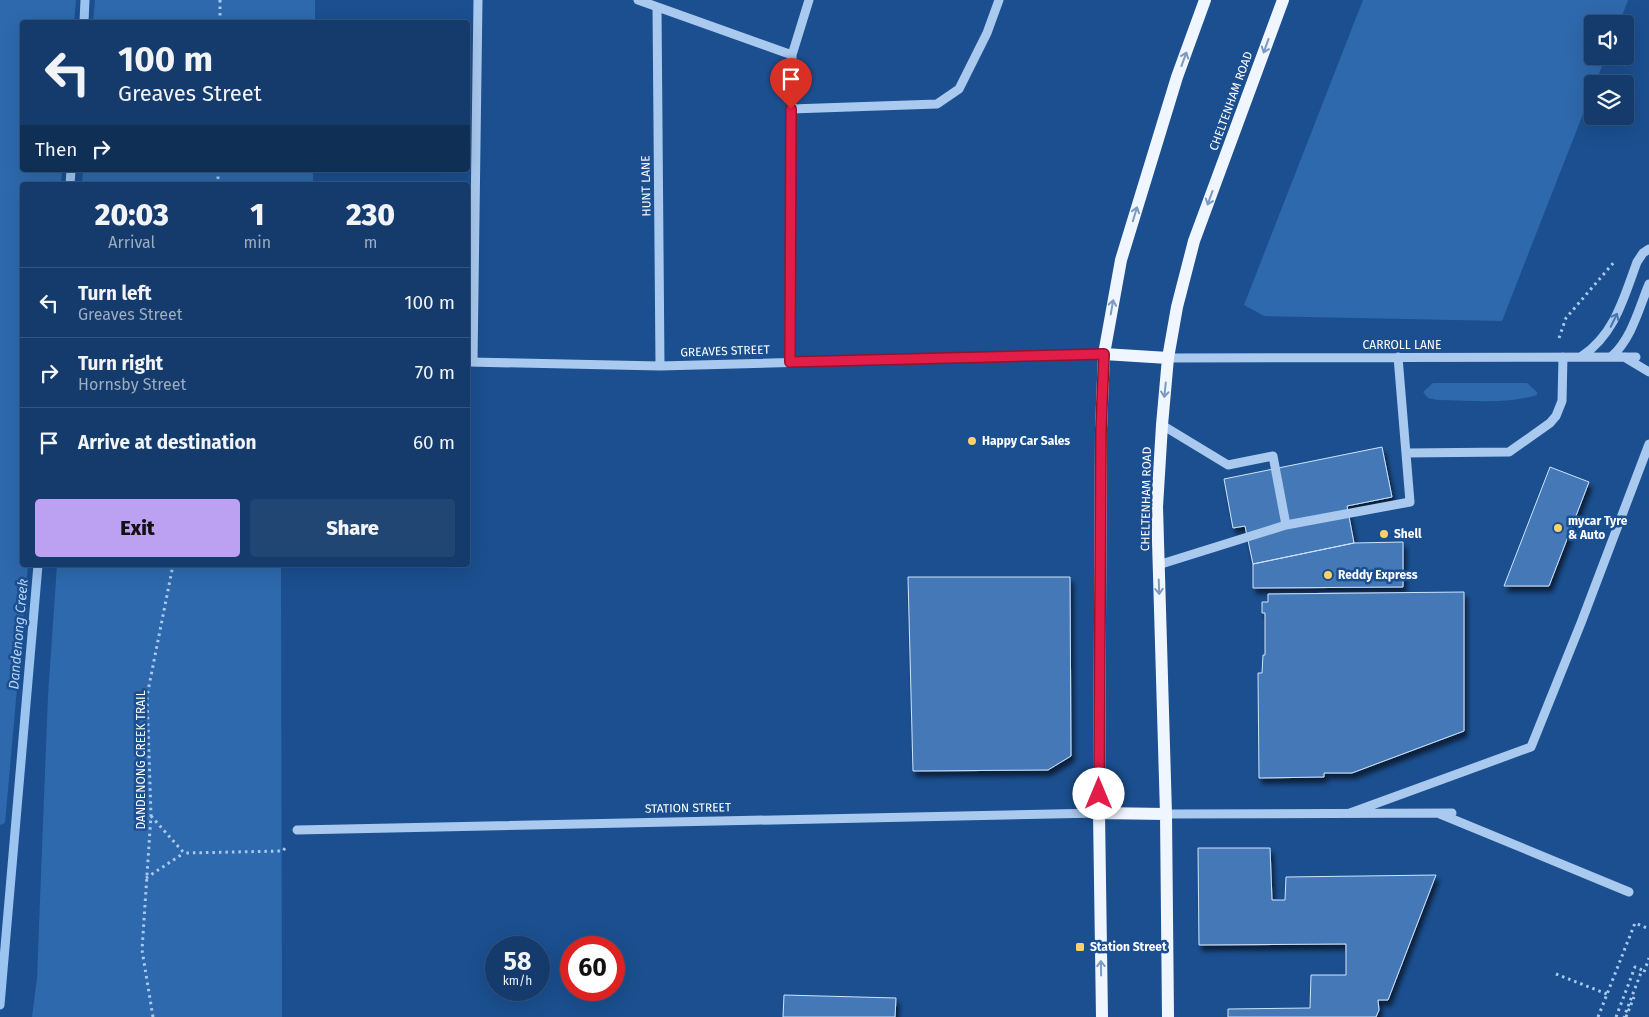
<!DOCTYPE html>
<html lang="en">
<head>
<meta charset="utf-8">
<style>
	body { margin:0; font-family:"Fira Sans",sans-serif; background:#214673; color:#f1f3f6; height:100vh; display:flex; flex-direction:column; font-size:19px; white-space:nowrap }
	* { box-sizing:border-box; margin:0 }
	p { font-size:16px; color:#9dadc1 }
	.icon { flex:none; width:28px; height:28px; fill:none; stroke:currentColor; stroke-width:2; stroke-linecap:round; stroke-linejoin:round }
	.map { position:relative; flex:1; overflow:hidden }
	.drawer { position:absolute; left:20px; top:182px; width:450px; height:385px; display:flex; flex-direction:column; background:#143b6b; border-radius:5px; box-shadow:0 5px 20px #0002,0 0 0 1px #33557e }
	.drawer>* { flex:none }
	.banner { position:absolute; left:20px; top:20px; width:450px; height:152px; border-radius:5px; box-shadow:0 5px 20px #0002,0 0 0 1px #33557e; background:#143b6b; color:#f1f3f6; overflow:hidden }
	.tools { position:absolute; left:1584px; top:15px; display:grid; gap:10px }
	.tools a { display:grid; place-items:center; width:50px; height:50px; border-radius:5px; background:#143b6b; box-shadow:0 5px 20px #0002,0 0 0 1px #33557e; font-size:25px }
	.speed { position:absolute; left:485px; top:936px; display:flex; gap:10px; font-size:25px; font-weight:700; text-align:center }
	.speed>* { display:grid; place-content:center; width:65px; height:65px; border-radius:50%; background:#143b6b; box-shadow:0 5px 20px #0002,0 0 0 1px #33557e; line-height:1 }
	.speed small { font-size:12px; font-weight:400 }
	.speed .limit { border:8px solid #d22; background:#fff; color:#111 }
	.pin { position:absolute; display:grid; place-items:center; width:42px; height:42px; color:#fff; margin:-51px -21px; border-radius:50% 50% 50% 0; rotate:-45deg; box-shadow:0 0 5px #0007 }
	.pin .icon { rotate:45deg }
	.me { position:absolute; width:55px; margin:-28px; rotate:0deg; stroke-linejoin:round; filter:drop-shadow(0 0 4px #0008) }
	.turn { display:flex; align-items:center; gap:18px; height:105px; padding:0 15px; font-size:22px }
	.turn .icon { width:65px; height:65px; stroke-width:2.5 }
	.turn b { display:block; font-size:35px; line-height:42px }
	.then { display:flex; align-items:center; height:48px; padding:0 15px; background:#0003; gap:10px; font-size:19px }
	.eta { display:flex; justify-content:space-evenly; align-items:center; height:85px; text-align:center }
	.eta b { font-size:30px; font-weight:800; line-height:35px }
	.primary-button { display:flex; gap:10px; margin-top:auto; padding:10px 15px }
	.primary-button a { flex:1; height:58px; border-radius:5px; background:#bca0f2; color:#111; font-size:20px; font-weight:800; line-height:58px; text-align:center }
	.primary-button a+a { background:#214673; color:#f1f3f6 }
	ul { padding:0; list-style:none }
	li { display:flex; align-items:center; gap:15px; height:70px; padding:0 15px; border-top:1px solid #33557e }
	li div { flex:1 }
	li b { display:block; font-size:19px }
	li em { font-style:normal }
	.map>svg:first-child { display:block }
	.green { fill:#2e69ad }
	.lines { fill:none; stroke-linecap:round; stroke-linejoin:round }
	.stream { stroke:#9cc4f0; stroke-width:9 }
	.building { fill:#4478b7; stroke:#cfe3fa; filter:url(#shadow) }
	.path { stroke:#a9c9ee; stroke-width:3; stroke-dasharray:2.5 4; stroke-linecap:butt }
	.minor { stroke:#a9c9ee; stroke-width:9 }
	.major { stroke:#f0f6ff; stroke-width:12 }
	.oneway { stroke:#7b9ac1 }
	.oneway2 { stroke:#4674ac }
	.route-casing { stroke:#92132f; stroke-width:12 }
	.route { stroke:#e11d48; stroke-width:9 }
	.poi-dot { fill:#ffd166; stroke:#1b4f8f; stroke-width:2 }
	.labels { text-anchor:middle; stroke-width:5; stroke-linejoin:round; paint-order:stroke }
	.street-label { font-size:12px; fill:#fff; stroke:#1b4f8f }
	.poi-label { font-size:12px; font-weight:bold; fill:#fff; stroke:#1b4f8f; text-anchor:start }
	.water-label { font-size:14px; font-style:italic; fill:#b5d3f5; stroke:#1b4f8f }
</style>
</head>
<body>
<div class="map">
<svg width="1649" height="1017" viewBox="0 0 1649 1017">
	<defs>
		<filter id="shadow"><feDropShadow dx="3" dy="5.5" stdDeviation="2.5" flood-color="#0009"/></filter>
	</defs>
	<rect width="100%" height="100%" fill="#1b4f8f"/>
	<path class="green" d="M0,0H76L74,22H22V170H62L61,185H22V565H28L5,823L0,825Z
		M95,0H315V22H93Z
		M1363,0H1628L1619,24H1592V56H1606L1595,84H1592V91L1502,321L1264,316L1244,305Z
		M83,170H313V185H82Z
		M1433,383H1527L1537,392V395C1505,405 1470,400 1437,400L1428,398L1423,392Z
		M57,565H281L282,1017H32L37,978L48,695Z"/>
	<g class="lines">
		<path class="stream" d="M84,22L85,0
			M70,185L71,170
			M0,1005L38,565"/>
	</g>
	<path class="building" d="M1382,447L1392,497L1347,506L1354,543L1253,564L1245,526L1233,528L1224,479Z
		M1550,467L1589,482L1549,586H1504Z
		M1403,542V587L1253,588V564L1354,543Z
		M908,577H1070L1071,756L1048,770L913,771Z
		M1464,592V731L1352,773H1324V777L1259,778L1258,673H1262L1263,655H1265V613H1262V602H1268V594Z
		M1198,848H1270L1272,900H1285L1286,877L1436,875L1388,1000H1378L1379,1010L1376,1017H1228V1009L1310,1008L1311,975H1346V944L1199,945Z
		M784,995L896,998L895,1017H783Z"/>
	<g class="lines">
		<path class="path" d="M220,22V0
			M218,170V185
			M1559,338L1566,318L1615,261
			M151,816L184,853L283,851L287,845
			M146,878L184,853
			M1644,972L1649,958
			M1556,974L1607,994
			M153,1017L142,950L151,815L147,696L173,565
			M1598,1017L1635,923L1649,929
			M1616,1017L1635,967L1642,970L1624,1017
			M1626,1017L1634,997"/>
		<path class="minor" d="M638,0L792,55
			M657,7L660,366
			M791,109L937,104L959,89L987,33L999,0
			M1582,356C1615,334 1624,297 1637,262L1643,253L1649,249
			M1612,356C1632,338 1639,308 1649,284
			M1624,357L1649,372
			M1168,358L1636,357
			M473,361L478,0
			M468,362L660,366L1104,354
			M789,362L792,55L809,0
			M1162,425L1228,465L1273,456L1286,525
			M1406,453L1509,452L1550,423L1556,416L1562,401L1563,357
			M1158,565L1286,525L1410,502L1398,357
			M1350,813L1531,747L1581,623L1649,444
			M1166,814L1452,813
			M1440,814L1629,892
			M297,830L1099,813"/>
		<path class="major" d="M1104,354L1168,358
			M1099,813L1166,814
			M1102,1017L1099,813L1101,429L1104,354L1121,260L1177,77L1205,0
			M1168,1017L1166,814L1157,507L1162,425L1168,358L1177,307L1194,241L1283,0"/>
	</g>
	<defs><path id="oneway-shaft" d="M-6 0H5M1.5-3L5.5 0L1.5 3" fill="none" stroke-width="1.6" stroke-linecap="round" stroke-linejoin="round" transform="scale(1.25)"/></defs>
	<g class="oneway">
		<use href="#oneway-shaft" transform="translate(1266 46) rotate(110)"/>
		<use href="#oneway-shaft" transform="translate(1184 59) rotate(-70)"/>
		<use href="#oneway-shaft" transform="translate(1210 198) rotate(110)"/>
		<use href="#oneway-shaft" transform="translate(1135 214) rotate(-73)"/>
		<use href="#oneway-shaft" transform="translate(1112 307) rotate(-80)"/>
		<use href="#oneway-shaft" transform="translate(1165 390) rotate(96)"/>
		<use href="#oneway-shaft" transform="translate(1159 587) rotate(88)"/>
		<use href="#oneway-shaft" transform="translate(1101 968) rotate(-91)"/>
	</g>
	<use class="oneway2" href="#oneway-shaft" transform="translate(1614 320) rotate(-64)"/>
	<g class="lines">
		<defs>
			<path id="route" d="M791,109L790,362L1104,354L1101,429L1099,794"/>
		</defs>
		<use href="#route" class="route-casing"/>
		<use href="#route" class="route"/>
	</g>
	<g class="poi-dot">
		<circle cx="972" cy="441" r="5"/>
		<circle cx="1558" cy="528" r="5"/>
		<circle cx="1384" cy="534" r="5"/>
		<circle cx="1328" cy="575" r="5"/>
		<rect x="1075" y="942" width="10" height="10" rx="2.5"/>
	</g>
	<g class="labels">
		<g class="street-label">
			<text transform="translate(1231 101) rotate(-70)" y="4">CHELTENHAM ROAD</text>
			<text transform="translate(646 186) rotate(-91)" y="4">HUNT LANE</text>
			<text x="1402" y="349">CARROLL LANE</text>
			<text transform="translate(725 351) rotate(-2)" y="4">GREAVES STREET</text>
			<text transform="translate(1146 499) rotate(-89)" y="4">CHELTENHAM ROAD</text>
			<text transform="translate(141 760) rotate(-90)" y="4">DANDENONG CREEK TRAIL</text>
			<text transform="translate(688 808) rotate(-1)" y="4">STATION STREET</text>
		</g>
		<g class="poi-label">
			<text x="982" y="445">Happy Car Sales</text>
			<text x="1568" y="525">mycar Tyre<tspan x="1568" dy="14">&amp; Auto</tspan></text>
			<text x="1394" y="538">Shell</text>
			<text x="1338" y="579">Reddy Express</text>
			<text x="1090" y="951">Station Street</text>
		</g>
		<g class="water-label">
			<text transform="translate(18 634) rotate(-85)" y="5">Dandenong Creek</text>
		</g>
	</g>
</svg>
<div class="tools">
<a><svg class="icon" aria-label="sound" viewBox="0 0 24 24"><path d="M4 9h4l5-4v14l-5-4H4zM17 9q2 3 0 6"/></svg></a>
<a><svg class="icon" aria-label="layers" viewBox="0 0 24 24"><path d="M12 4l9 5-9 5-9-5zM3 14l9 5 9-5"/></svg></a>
</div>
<div class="speed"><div>58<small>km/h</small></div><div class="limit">60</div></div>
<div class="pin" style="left:791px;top:109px;background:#d93025"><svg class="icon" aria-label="arrive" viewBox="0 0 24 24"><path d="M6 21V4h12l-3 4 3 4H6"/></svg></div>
<svg class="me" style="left:1099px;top:794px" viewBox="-20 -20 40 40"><circle r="19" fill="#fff"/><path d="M0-13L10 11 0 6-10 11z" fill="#e11d48"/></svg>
<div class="banner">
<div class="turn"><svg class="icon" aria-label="left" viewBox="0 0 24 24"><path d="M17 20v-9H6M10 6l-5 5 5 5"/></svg><div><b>100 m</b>Greaves Street</div></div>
<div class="then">Then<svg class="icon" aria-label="right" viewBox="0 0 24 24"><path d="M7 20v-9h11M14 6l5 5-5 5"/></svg></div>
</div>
<section class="drawer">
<div class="eta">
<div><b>20:03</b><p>Arrival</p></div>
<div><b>1</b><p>min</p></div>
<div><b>230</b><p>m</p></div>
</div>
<ul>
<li><svg class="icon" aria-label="left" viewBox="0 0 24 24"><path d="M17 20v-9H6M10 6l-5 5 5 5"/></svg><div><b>Turn left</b><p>Greaves Street</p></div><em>100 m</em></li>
<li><svg class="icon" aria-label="right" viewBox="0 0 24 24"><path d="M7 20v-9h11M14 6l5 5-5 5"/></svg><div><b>Turn right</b><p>Hornsby Street</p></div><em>70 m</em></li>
<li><svg class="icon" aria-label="arrive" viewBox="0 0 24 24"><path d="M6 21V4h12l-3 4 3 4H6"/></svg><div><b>Arrive at destination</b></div><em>60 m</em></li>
</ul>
<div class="primary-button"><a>Exit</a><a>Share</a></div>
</section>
</div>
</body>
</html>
